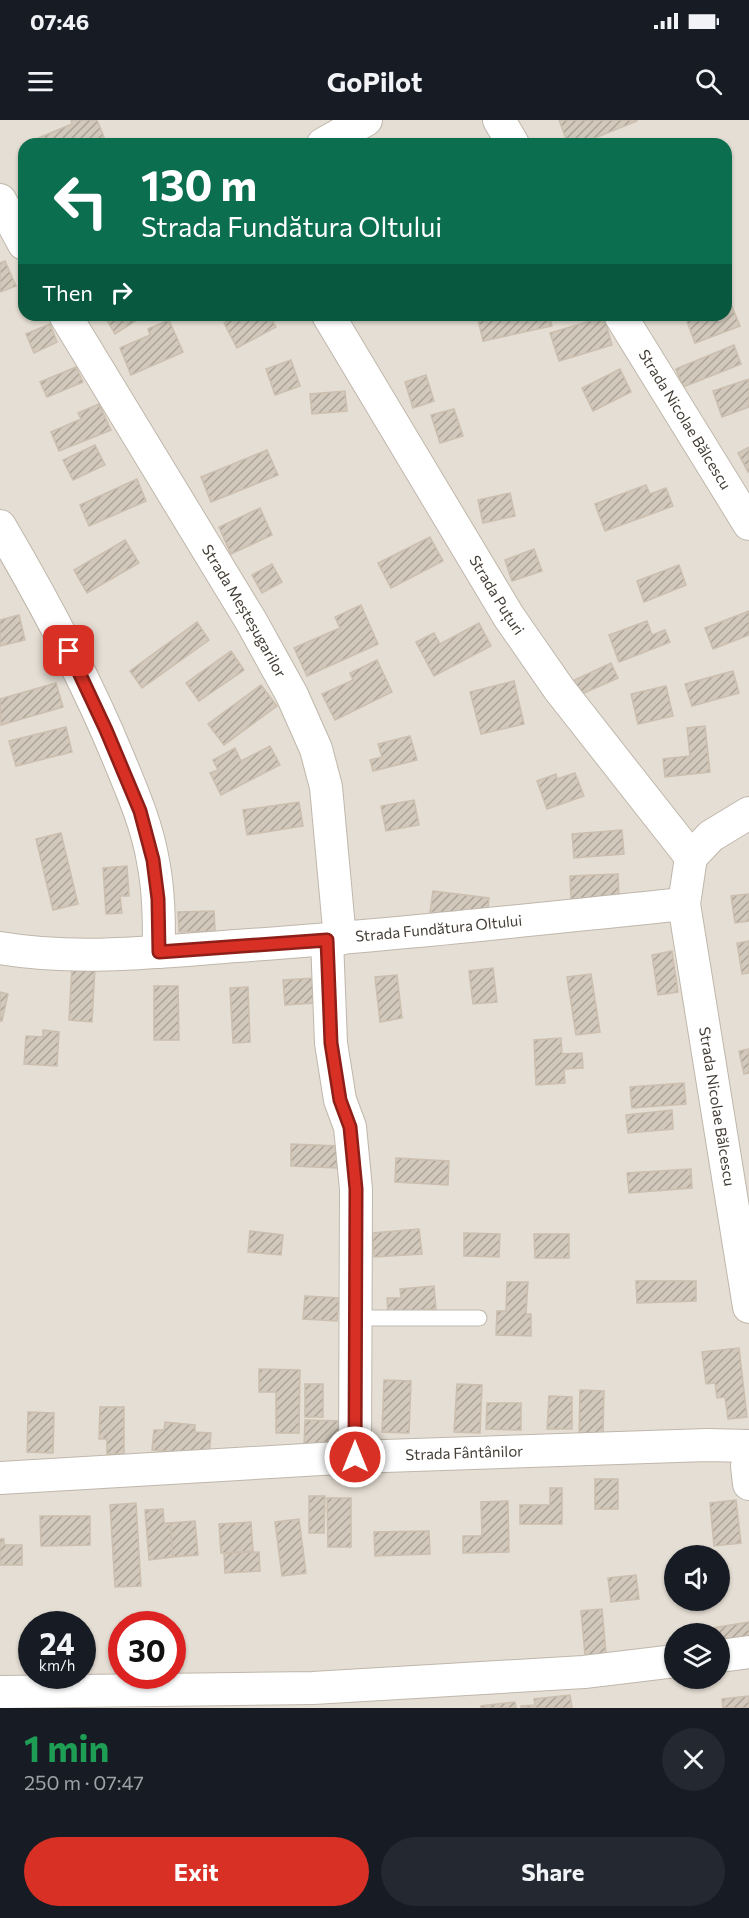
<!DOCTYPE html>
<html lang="en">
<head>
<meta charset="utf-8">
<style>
	body { margin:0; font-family:Commissioner,sans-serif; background:#242831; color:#f1f3f6; height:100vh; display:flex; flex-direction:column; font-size:22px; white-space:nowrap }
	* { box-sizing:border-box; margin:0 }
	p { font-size:20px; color:#9ea1a6 }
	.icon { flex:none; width:33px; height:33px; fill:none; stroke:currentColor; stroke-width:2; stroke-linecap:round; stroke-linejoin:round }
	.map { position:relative; height:1588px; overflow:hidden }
	.details { display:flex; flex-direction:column; background:#171b24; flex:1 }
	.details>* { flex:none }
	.banner { position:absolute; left:18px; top:18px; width:714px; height:183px; border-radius:18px; box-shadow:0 2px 4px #0004; background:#0b6e4f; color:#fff; overflow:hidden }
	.fabs { position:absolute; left:664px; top:1425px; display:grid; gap:12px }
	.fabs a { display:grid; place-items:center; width:66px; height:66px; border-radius:50%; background:#171b24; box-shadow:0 2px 4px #0004; font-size:30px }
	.speed { position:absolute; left:18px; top:1491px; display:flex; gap:12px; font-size:30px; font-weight:700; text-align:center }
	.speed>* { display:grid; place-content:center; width:78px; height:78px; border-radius:50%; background:#171b24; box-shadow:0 2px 4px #0004; line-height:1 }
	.speed small { font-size:15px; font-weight:400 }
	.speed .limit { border:9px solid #d22; background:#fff; color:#111 }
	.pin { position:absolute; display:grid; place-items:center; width:51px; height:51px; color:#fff; margin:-26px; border-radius:12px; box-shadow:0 3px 9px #0006 }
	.me { position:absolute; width:66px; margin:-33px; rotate:0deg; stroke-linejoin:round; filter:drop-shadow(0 0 4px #0008) }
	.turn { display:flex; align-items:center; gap:21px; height:126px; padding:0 24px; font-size:27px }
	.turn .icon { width:78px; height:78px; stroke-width:2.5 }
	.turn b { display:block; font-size:42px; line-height:51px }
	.then { display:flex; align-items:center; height:57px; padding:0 24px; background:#0003; gap:12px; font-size:22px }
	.round { display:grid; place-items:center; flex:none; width:63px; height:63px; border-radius:32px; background:#242831 }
	.headline { display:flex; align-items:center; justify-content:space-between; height:102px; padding:0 24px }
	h1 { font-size:36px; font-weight:700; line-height:45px; color:#1e9e55 }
	.primary-button { display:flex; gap:12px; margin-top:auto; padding:12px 24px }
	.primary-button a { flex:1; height:69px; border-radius:36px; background:#d93025; color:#fff; font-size:24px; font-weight:700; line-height:69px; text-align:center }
	.primary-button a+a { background:#242831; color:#f1f3f6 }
	.status { display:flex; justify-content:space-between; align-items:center; height:42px; padding:0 30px; background:#171b24; direction:ltr }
	.status svg { height:16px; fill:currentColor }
	header { display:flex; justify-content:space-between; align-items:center; height:78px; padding:0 24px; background:#171b24; font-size:27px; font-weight:700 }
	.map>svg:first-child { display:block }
	.residential { fill:#e5ded4; fill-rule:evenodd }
	.building { fill:url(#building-hatch); stroke:#ccbfaf; stroke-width:1.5 }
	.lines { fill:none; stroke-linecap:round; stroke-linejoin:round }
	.lane-casing { stroke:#bfb7ab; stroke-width:17 }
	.street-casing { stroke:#bfb7ab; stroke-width:34 }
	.lane { stroke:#fff; stroke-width:15 }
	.street { stroke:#fff; stroke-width:32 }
	.route-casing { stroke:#8d1f18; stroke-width:15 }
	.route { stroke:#d93025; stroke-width:10 }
	.labels { text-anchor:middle; stroke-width:4.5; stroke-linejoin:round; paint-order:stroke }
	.street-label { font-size:15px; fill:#433d35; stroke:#fff }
</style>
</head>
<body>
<div class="status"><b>07:46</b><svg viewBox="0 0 49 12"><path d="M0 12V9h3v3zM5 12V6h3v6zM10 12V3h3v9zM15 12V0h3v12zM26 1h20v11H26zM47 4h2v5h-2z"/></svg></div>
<header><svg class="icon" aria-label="menu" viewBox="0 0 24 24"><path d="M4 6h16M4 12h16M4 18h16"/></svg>GoPilot<svg class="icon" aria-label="search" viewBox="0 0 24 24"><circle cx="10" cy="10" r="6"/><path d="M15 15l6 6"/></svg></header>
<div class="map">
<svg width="749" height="1588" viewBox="0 0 749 1588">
	<defs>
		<pattern id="building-hatch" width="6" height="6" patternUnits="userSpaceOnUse" patternTransform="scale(1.5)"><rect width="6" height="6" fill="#d2c8bb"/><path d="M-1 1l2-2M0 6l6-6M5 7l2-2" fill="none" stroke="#aca499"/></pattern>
	</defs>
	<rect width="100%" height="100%" fill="#f1ede5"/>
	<path class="residential" d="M0,0H749V1588H0ZM24,24H726V195H24ZM675,1436H720V1480H675ZM32,1504H82V1556H32ZM122,1504H172V1556H122ZM675,1514H720V1558H675Z"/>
	<path class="building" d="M71,0H97L104,17L85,24H24L72,4Z
		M559,0H636L637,1L580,24H568Z
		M5,141L16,166L0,172V143Z
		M729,179L740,206L695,223L685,196L726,195V180Z
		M104,195H145L115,214Z
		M239,195H255L257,198L264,195H269L276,207L237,228L224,203Z
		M477,195H549L552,206L483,221Z
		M604,197L612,225L559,241L550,213Z
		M169,200L183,232L131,255L120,228L150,215L148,209Z
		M50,204L57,222L34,233L26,214Z
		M734,225L741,244L683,267L676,249Z
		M291,240L300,266L275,275L266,249Z
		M76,247L83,262L47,277L40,262Z
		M620,249L631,272L593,291L582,268Z
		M426,255L434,281L413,288L405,262Z
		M749,259V287L722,297L713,271Z
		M345,271L347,291L312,294L310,274Z
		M99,284L111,310L59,331L51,312L81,299L78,293Z
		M454,289L463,316L440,323L431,295Z
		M95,325L105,345L73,360L63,340Z
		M749,327V352H748L738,333Z
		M267,330L278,355L211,382L201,357Z
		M137,359L146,381L89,406L80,385Z
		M646,365L650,374L666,368L673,386L605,411L595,384Z
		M510,373L515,396L483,403L478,380Z
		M260,388L272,415L231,434L219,407Z
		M430,417L443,441L391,468L378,443Z
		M125,420L139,443L87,473L74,450Z
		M534,429L542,451L512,461L505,440Z
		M272,444L282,462L262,473L252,455Z
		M679,445L686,465L644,482L637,461Z
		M361,485L378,524L307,556L294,528L340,508L335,497Z
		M749,491V515L713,529L705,508Z
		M19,495L25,520L0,526V500Z
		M647,501L652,515L665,510L670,522L619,542L609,515Z
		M197,502L209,520L142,568L130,551Z
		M479,503L491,526L434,556L416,522L434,513L440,524Z
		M231,531L244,550L199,581L186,563Z
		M377,540L392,572L335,600L322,574L353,560L350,553Z
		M611,543L618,558L577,576L570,562Z
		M733,551L739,573L692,586L685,564Z
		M514,561L524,604L481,614L470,572Z
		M56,563L63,587L1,605L0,579Z
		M261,565L277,586L224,625L208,604Z
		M666,566L673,596L638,604L631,574Z
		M705,606L710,652L665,657L663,639L690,636L687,608Z
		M66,607L72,632L16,646L9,621Z
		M410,616L417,640L373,651L370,640L382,637L378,624Z
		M270,626L280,645L221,675L210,653L218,650L213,640L235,628L241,641Z
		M575,653L584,676L547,689L537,661L556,654L557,659Z
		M414,680L419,705L386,711L381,686Z
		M299,682L303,706L247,715L243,690Z
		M622,710L624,734L574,738L572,714Z
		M61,713L78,784L53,790L36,719Z
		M127,746L129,776H120L122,793L106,794L103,748Z
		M618,754L619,777L571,779L570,756Z
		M433,771L489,778L487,799L430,792Z
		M749,774V801L735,803L731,776Z
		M214,791L215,811L179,812L178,792Z
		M749,821V853L742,854L737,823Z
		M672,831L678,872L658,875L652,835Z
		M72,846L95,847L92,902L69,900Z
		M493,848L497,882L473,884L469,851Z
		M591,854L600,912L576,915L567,857Z
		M397,855L402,898L380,902L375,857Z
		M315,858L316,883L285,885L283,860Z
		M154,866H178L179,920H154Z
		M248,867L250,922L233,923L230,868Z
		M0,872L8,874L2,901H0Z
		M43,910L59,912L57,946L24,944L26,916L43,917Z
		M561,918L562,934L582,933L583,948L564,949L565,963L536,965L534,920Z
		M749,929V953L744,954L739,931Z
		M684,963L686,984L632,988L630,967Z
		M672,990L673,1009L628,1013L626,995Z
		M291,1024L339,1026L337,1048L291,1046Z
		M396,1038L449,1041L448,1065L395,1062Z
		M691,1049L692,1068L629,1073L627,1053Z
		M419,1109L422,1134L374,1137L372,1113Z
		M250,1111L283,1115L281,1135L248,1132Z
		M464,1113L500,1114L499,1137L464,1136Z
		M534,1114H569V1138H535Z
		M636,1161H696V1181L637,1183Z
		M507,1162H528L526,1194H531V1216L496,1215L497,1191H506Z
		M434,1166L436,1189L388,1192L387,1178H401L400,1169Z
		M305,1176L339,1178L337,1201L303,1199Z
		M739,1228L747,1297L728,1299L725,1277L717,1278L715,1263L706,1264L702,1232Z
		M259,1249L300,1250L299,1313H276V1272H259Z
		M384,1260L411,1261L409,1313L382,1312Z
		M305,1264H323V1297H305Z
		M457,1264L482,1265L480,1313L454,1312Z
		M580,1270L604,1271L603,1316L579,1315Z
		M549,1276L572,1277V1309H547Z
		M487,1283H521V1310L486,1309Z
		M100,1287H124V1334H107V1319H99Z
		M28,1292L54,1293L53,1333L27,1332Z
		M305,1300L341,1301V1328L304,1327Z
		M165,1302L195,1305V1312L211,1313L209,1335L152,1330L154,1310H164Z
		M595,1359H618V1389H595Z
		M550,1368H562V1404H520V1385H550Z
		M309,1376H325L324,1413H309Z
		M327,1378H351V1427H328Z
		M736,1380L741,1423L714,1426L710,1383Z
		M508,1381L509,1432L463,1433V1416H482L481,1382Z
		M136,1383L141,1466L115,1467L110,1385Z
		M163,1389L164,1403H170L173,1437L149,1440L145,1390Z
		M40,1396H90V1425L41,1426Z
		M299,1399L306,1453L282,1456L275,1402Z
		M195,1401L198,1435L173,1437L170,1403Z
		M251,1402L253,1431L221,1433L219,1404Z
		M429,1411L430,1434L375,1436L374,1412Z
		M0,1419H4V1425H22V1445H0Z
		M259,1432L260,1451L225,1453L224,1433Z
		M636,1455L639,1479L611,1482L608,1458Z
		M602,1489L606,1533L585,1535L581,1491Z
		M749,1502V1521L720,1525V1514H675Z
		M82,1539H87L86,1562H53V1556H82Z
		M570,1575L572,1588H521V1586L535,1585L534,1579Z
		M749,1576V1588H723L722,1579Z
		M515,1582L516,1588H481V1586Z"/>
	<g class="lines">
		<defs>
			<path id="lane" d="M355,1198H479"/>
			<g id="street">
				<path d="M499,0L513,24"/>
				<path d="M323,24L366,0"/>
				<path d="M0,80L24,124"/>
				<path id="s1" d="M65,195L251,501L292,575L316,629L326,667L340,819"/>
				<path id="s2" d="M328,195L509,497L559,569L691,737"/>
				<path id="s3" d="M620,195L749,404"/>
				<path d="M0,406C44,481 85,557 118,637C132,671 147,705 153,741C159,771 159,801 159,832"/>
				<path id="s4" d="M749,693L711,716L691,737L684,784L749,1187"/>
				<path d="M327,820L331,923L340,980L350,1007L356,1069L355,1337"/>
				<path id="s5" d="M0,828C75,841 160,832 236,826C386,816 535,799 684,784"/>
				<path d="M749,1335L747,1346L749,1364"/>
				<path id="s6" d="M0,1358L355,1337L707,1325L749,1326"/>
				<path d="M720,1536L749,1532"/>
				<path d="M0,1572L313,1568L584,1552L675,1541"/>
			</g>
		</defs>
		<use href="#lane" class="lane-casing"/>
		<use href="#street" class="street-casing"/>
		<use href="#lane" class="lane"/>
		<use href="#street" class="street"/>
	</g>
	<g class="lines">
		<defs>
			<path id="route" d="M69,531L106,610L140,691L153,740L158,779L159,832L327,820L331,923L340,980L350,1007L356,1069L355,1337"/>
		</defs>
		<use href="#route" class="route-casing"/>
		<use href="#route" class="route"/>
	</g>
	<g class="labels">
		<g class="street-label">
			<text dy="5" stroke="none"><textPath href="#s3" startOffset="123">Strada Nicolae Bălcescu</textPath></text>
			<text dy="5" stroke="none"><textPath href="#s2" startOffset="327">Strada Puțuri</textPath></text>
			<text dy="5" stroke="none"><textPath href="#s1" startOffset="346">Strada Meșteșugarilor</textPath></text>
			<text dy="5" stroke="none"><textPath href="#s5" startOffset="440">Strada Fundătura Oltului</textPath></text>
			<text dy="5" stroke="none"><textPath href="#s4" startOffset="326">Strada Nicolae Bălcescu</textPath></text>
			<text dy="5" stroke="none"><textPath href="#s6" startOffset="465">Strada Fântânilor</textPath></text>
		</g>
	</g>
</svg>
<div class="fabs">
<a><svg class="icon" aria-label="sound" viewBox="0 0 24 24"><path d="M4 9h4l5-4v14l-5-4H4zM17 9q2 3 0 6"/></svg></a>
<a><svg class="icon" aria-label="layers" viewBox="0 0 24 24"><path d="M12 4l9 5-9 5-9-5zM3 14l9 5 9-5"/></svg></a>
</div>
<div class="speed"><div>24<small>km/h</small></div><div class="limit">30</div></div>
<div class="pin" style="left:69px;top:531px;background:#d93025"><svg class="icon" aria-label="arrive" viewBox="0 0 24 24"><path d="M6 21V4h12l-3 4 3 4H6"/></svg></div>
<svg class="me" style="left:355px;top:1337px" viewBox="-20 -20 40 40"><circle r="17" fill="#d93025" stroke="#fff" stroke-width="3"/><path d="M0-11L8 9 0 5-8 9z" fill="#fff"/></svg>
<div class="banner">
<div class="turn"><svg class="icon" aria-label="left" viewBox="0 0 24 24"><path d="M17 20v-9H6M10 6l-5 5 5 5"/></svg><div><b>130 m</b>Strada Fundătura Oltului</div></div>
<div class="then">Then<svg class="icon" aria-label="right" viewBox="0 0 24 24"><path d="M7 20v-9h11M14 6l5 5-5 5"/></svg></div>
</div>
</div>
<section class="details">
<div class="headline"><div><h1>1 min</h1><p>250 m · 07:47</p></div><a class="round"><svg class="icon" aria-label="close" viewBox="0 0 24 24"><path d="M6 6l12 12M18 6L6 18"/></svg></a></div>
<div class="primary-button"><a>Exit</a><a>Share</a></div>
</section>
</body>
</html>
